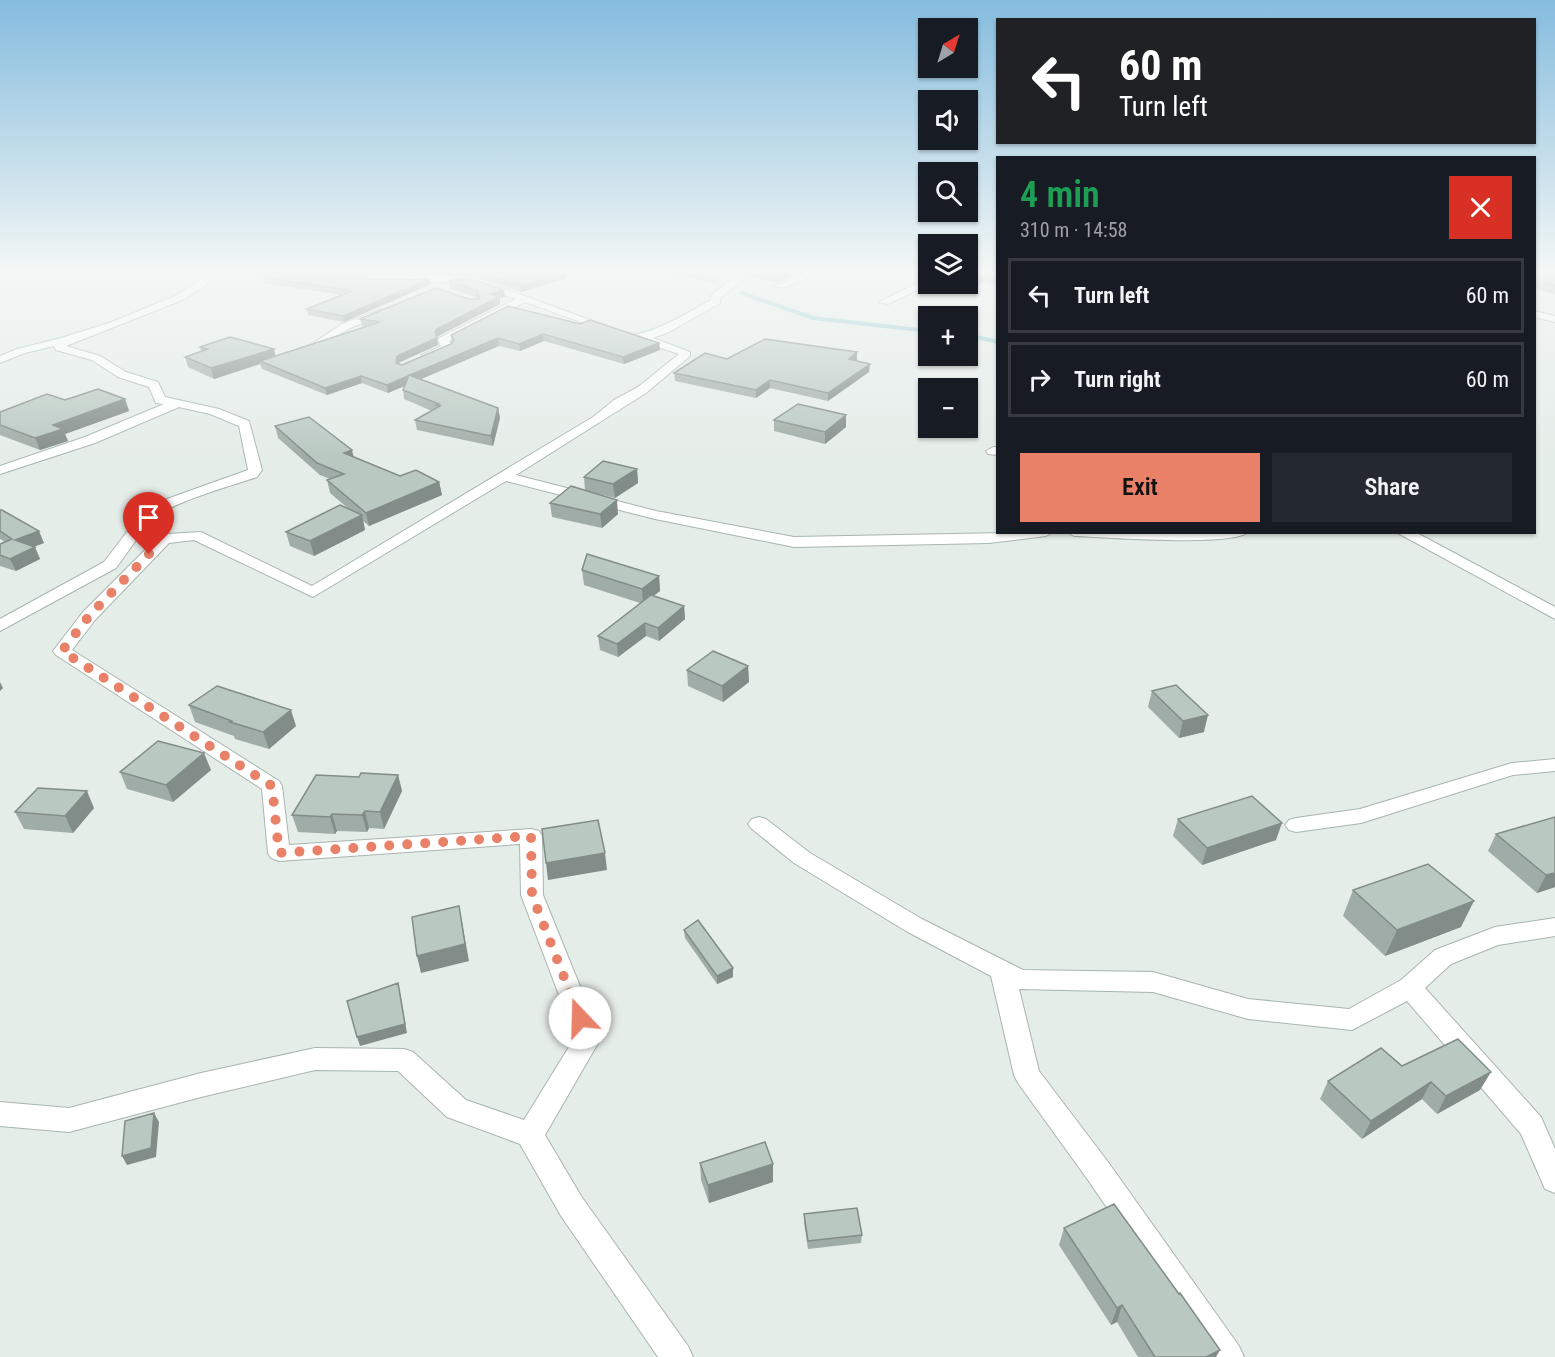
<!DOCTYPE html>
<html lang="en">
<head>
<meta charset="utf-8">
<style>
	body { margin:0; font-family:"Roboto Condensed",sans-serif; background:#242831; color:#f1f3f6; height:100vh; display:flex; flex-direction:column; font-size:22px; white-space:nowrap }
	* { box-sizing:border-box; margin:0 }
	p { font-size:20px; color:#9ea1a6 }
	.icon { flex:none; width:33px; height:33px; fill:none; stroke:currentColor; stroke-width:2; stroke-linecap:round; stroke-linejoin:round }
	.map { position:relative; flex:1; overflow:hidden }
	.sheet { position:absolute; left:996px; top:156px; width:540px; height:378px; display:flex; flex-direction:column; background:#171b24; border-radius:0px; box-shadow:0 2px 4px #0004 }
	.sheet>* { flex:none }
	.top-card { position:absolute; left:996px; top:18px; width:540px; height:126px; border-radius:0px; box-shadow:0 2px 4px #0004; background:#202124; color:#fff; overflow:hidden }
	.needle { width:39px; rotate:38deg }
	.tools { position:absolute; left:918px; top:18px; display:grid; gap:12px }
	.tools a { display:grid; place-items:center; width:60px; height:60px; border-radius:0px; background:#171b24; box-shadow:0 2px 4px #0004; font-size:30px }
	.pin { position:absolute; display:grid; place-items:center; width:51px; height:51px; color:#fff; margin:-62px -26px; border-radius:50% 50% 50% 0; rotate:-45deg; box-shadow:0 0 6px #0007 }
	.pin .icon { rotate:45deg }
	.me { position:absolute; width:66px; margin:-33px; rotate:339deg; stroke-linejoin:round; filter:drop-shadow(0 0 4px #0008) }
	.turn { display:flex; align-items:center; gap:21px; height:126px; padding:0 24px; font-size:27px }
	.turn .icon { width:78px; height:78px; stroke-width:2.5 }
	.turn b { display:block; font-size:42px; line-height:51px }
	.round { display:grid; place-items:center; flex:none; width:63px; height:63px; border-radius:0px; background:#242831 }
	.overview { display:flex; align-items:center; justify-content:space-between; height:102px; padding:0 24px }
	h1 { font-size:36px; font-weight:600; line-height:45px; color:#1e9e55 }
	.primary-button { display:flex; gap:12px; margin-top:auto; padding:12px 24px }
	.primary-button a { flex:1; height:69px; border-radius:0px; background:#e88168; color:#111; font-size:24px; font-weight:600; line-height:69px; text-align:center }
	.primary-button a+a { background:#242831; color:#f1f3f6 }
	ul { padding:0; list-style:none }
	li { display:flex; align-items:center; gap:18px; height:75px; margin:0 12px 9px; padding:0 12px; border:3px solid #363941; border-radius:0px }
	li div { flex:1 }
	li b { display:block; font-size:22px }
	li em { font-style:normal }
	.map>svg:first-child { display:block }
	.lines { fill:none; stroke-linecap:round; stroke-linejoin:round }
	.stream { stroke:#91c7ce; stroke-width:4 }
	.minor-casing { stroke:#a8b5b0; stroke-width:2 }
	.minor { fill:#fff; fill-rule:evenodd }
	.wall { fill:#a0aca7 }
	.shaded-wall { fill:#828c88 }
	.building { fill:#bac8c2; stroke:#828c88; stroke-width:1.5 }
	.route { stroke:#e88168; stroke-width:10; stroke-dasharray:0 18 }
</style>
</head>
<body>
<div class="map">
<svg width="1555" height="1357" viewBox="0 0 1555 1357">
	<rect width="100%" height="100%" fill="#e5ede9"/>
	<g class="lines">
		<path class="stream" d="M663,269L716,281
			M742,293L813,318L928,331
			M968,335L998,342"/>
		<defs>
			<path id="minor" d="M218,269H229L185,299L66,346L100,356L126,372L158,382L165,397L219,409L249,421L262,470L257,477C232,486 163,504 149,523L167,534L201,532L312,586L593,417L614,400L638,387L679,354L633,339V335C661,330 685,314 711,300V295L746,269H757L720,298V303L669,332L653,338L690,352V356L646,393L516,475L656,511L794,537L1053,532L1046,536L989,543L794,547L655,519L506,481L313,597L194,540L169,543L95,620L72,650L279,781L282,786L289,845L531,829L539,831L542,836L543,895L601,1038L545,1135L581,1196L688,1346L693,1357H658L561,1216L520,1144L447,1117L398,1071L315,1070L201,1097L69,1132L0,1126V1102L69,1108L201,1073L315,1048L404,1049L413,1052L466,1100L524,1120L575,1037L521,895L520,844L279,861L271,858L268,853L262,789L56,655L53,651L83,612L155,540L142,532L116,568L0,631V619L104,562L143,511L164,500L248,470L239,426L210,414L179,407L95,443L0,474V466L85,437L164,404L156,403L149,387L118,377L92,360L56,350L54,346L25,353L0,363V356L17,349L61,338L112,322L177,295Z
				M314,269H331L357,276L352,279Z
				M382,269H394L369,281L361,279Z
				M814,269H826L783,288L775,286Z
				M451,276L481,280L612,328L607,331L603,330L525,302L449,341L453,347L451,349L430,359H422V355L441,346L438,340L439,338L516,299L476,285L451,282L406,283L401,280L406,277Z
				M928,278L930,284L888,304L879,302Z
				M382,309L387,312L386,314L350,328L324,344H316L315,342L342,324Z
				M1534,311L1555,316V322L1534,317Z
				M993,447H998V455L988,454L986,451Z
				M1067,532H1248C1233,547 1102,537 1074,536Z
				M1396,532H1415L1555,607V619Z
				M1555,759V771L1513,775L1361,823L1296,832L1289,830L1285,825L1289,820L1296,818L1360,809L1512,763Z
				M759,817L766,819L810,853L922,919L1023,970L1153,972L1248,999L1349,1009L1401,980L1435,950L1495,927L1555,918V936L1498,945L1451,964L1425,988L1541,1117L1555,1149V1193L1545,1189L1521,1134L1407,1001L1352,1030L1248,1019L1153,992L1019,989L1039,1071L1108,1162L1239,1346L1244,1357H1209L1088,1180L1018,1083L1014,1075L991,976L906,931L794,863L752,829L748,824L752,819Z"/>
		</defs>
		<use href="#minor" class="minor-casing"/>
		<use href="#minor" class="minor"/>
	</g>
	<path class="wall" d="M272,269H318L373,280L430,279L431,284L344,322L308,315L307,309L342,295L264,283L263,277L273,273Z
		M343,269H552L565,273L566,278L521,292L478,277L451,274L375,275Z
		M750,269H805L778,282L750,277Z
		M900,269H928V275Z
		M968,269H998V286L983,282L977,285L968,283Z
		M1534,269H1555V294L1534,289Z
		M449,281L505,297L500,298V304L438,336L437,338L438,345L398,363L402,365L451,344L452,342L451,335L508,306L659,343L660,350L624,364L544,341L520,351L499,346L421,379L498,408L500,418L493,446L417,430L415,420L432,411L404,399L403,390L404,386L388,393L362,383L327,395L262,369L260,364L214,379L188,367L185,357L201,352L200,347L276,356L367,327L362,326L360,319L468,299H479L478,298L450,288Z
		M727,359L857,360H856L869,372L828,401L770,388L756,398L675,381L674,373Z
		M125,399L129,411L65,434L68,441L40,450L0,435V412L65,400Z
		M846,415V427L825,444L774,431V420Z
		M275,426L354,457L400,476L439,482L442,495L369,526L363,521L365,530L314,556L290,546L286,532L350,510L330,493L327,480L330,479L320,475L278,438Z
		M637,469L638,483L615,498L587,491L618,514L602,528L552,517L550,503L585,490L584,477Z
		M0,510L44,543L34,546L40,559L16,571L0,566V544L5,542L0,539Z
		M582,570L659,576L660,591L653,596L684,606L685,619L659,641L646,636L618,657L600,650L598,636L640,603L584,585Z
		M748,666L749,682L723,702L688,686L687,670Z
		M1152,691L1204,732L1179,738L1148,707Z
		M189,705L296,726L269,749L235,739L234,736L195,722Z
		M211,770L173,802L127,789L120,772Z
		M398,775L402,791L384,829L369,828L367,832L337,831L335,834L298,832L292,815L359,777Z
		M94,808L73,833L24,829L15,812Z
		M1555,817V887L1537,893L1488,851L1496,834Z
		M1178,819L1276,840L1202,865L1173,836Z
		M1353,890L1461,927L1385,956L1343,916Z
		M684,930L733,968V977L717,984L685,938Z
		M1402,1066L1480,1090L1437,1114L1422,1099L1362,1139L1320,1099L1328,1081Z
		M700,1163L773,1182L709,1203L701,1180Z
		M804,1214L862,1235L861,1243L808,1249L804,1223Z
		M1064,1228L1216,1357H1138L1117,1322L1111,1325L1059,1245Z"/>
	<path class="shaded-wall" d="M789,269H805L778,282V274Z
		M565,273L566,278L521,292V286Z
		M984,275L983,282L977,285L978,278Z
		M430,279L431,284L344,322L343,316Z
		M504,290L505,297L500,298V304L438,336L437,338L438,345L398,363L397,370L396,363L397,356L435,332L437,329L490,294Z
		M543,334L544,341L520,351L519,344Z
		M498,338L499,346L388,393L387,385Z
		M659,343L660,350L624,364L623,357Z
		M274,349L276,359L260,361V364L214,379L211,368Z
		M857,352V360L849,366V359Z
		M870,364L869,372L828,401V393Z
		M361,376L362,383L327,395L325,388Z
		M770,380V388L756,398V390Z
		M125,399L129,411L65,434L68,441L40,450L35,438L53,425Z
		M498,408L500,418L493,446L491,436Z
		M846,415V427L825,444V432Z
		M352,450L355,463L344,453Z
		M637,469L638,483L615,498L613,484Z
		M439,482L442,495L369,526L366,513Z
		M617,500L618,514L602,528L600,514Z
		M362,515L365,530L314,556L310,541Z
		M39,531L44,543L20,552L15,540Z
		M35,547L40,559L16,571L10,559Z
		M659,576L660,591L643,604L642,589Z
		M684,606L685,619L659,641L658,628Z
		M645,623L646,636L618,657L617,644Z
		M748,666L749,682L723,702L722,686Z
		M0,682L3,688L0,691Z
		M291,710L296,726L269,749L263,732Z
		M1208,715L1204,732L1179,738L1183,721Z
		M204,753L211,770L173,802L166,785Z
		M398,775L402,791L384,829L380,812Z
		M87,791L94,808L73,833L65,816Z
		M365,811L369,828L367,832L362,815Z
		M332,814L337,831L335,834L330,817Z
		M1282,823L1276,840L1202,865L1207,848Z
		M605,853L607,870L548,880L546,863Z
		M1555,873V887L1537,893L1546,875Z
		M1474,901L1461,927L1385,956L1397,930Z
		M459,906L469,961L421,973L417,956Z
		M733,968V977L717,984V976Z
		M398,983L400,992L407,1033L360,1046L357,1037Z
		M1491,1072L1480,1090L1437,1114L1446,1096Z
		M1431,1082L1422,1099L1362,1139L1371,1121Z
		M154,1113L159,1122L156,1157L127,1165L122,1156Z
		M773,1164V1182L709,1203L708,1185Z
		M1122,1305L1117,1322L1111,1325L1117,1308Z
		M1220,1350L1216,1357H1206Z"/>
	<path class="building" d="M282,269H318L373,280L430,279L343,316L307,309L352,291L263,277Z
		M455,269H552L565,273L521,286L477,271Z
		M750,269H789L778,274Z
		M968,269H998V278L984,275L978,278L968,275Z
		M1534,269H1555V286L1534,280Z
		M460,279L478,281L504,290L490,294L499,297L437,329L435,332L437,338L397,356L396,363L402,365L451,344L454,340L451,335L508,306L580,324L590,320L659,343L623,357L543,334L519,344L498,338L410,375H409L408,376L387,385L361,376L325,388L260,361L380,322L360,319L436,288L468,299H479L478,291L449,281Z
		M230,337L274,349L211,368L185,357L208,349L200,347Z
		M765,339L857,352L849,359L870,364L828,393L770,380L756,390L674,373L705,353L727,359Z
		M409,375L498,408L491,436L415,420L440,406L436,405L439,404L403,390Z
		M98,389L125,399L53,425L63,429L35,438L0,425V412L47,394L65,400Z
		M798,404L846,415L825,432L774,420Z
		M309,417L352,450L344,453L400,476L416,470L439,482L366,513L327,480L344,474L317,463L275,426Z
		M603,461L637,469L613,484L584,477Z
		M571,486L617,500L600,514L550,503Z
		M340,505L362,515L310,541L286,532Z
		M0,510H2L39,531L15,540L35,547L10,559L0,555V544L12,539L0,531Z
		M587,554L659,576L642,589L582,570Z
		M651,595L684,606L658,628L645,623L617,644L598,636Z
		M713,651L748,666L722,686L687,670Z
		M1176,685L1208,715L1183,721L1152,691Z
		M217,686L291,710L263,732L230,722L232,721L189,705Z
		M158,741L204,753L166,785L120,772Z
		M361,773L398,775L380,812L365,811L362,815L332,814L330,817L292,815L316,775L359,777Z
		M38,788L87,791L65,816L15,812Z
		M1252,796L1282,823L1207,848L1178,819Z
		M1555,817V873L1546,875L1496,834Z
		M598,820L605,853L546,863L542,829Z
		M1428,864L1474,901L1397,930L1353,890Z
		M459,906L465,944L417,956L412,917Z
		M698,920L733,968L717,976L684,930Z
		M398,983L405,1024L357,1037L347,1001Z
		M1458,1039L1491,1072L1446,1096L1431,1082L1371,1121L1328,1081L1381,1048L1402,1066Z
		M154,1113L151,1148L122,1156L125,1121Z
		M765,1142L773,1164L708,1185L700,1163Z
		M1114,1204L1179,1294L1180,1293L1220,1350L1206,1357H1155L1122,1305L1117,1308L1064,1228Z
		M857,1208L862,1235L808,1241L804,1214Z"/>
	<linearGradient id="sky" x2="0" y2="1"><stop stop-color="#85bcde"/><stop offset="0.59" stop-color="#f3f7f5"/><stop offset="1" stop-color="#f3f7f5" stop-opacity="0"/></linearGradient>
	<rect width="1555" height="459" fill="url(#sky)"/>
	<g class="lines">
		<path class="route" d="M149,554L89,616L62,651L272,786L279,853L531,836L532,895L580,1018"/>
	</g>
</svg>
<div class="tools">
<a><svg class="needle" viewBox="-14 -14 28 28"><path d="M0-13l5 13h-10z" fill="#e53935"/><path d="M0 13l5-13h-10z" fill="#9ea1a6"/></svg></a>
<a><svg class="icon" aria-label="sound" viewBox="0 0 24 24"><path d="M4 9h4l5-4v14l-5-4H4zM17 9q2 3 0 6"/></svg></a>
<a><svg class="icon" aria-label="search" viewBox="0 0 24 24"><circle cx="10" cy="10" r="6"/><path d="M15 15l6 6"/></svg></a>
<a><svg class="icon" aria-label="layers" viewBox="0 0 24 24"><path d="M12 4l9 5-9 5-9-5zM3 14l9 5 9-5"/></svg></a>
<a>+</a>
<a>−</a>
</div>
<div class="pin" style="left:149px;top:554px;background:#d93025"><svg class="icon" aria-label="arrive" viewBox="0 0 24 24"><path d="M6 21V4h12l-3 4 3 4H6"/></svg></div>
<svg class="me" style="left:580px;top:1018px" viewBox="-20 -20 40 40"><circle r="19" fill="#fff"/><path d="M0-13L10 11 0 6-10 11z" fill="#e88168"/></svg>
<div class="top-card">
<div class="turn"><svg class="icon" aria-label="left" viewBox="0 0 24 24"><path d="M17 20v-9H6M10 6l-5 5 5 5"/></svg><div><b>60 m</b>Turn left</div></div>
</div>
<section class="sheet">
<div class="overview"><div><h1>4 min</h1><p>310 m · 14:58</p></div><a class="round" style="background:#d93025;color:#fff"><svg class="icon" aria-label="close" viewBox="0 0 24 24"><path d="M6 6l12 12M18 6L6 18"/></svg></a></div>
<ul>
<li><svg class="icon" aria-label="left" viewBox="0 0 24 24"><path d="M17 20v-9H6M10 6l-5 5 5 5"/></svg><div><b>Turn left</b></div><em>60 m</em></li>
<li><svg class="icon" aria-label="right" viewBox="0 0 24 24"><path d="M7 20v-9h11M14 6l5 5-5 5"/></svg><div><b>Turn right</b></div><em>60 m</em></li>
</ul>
<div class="primary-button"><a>Exit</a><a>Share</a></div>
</section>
</div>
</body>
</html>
